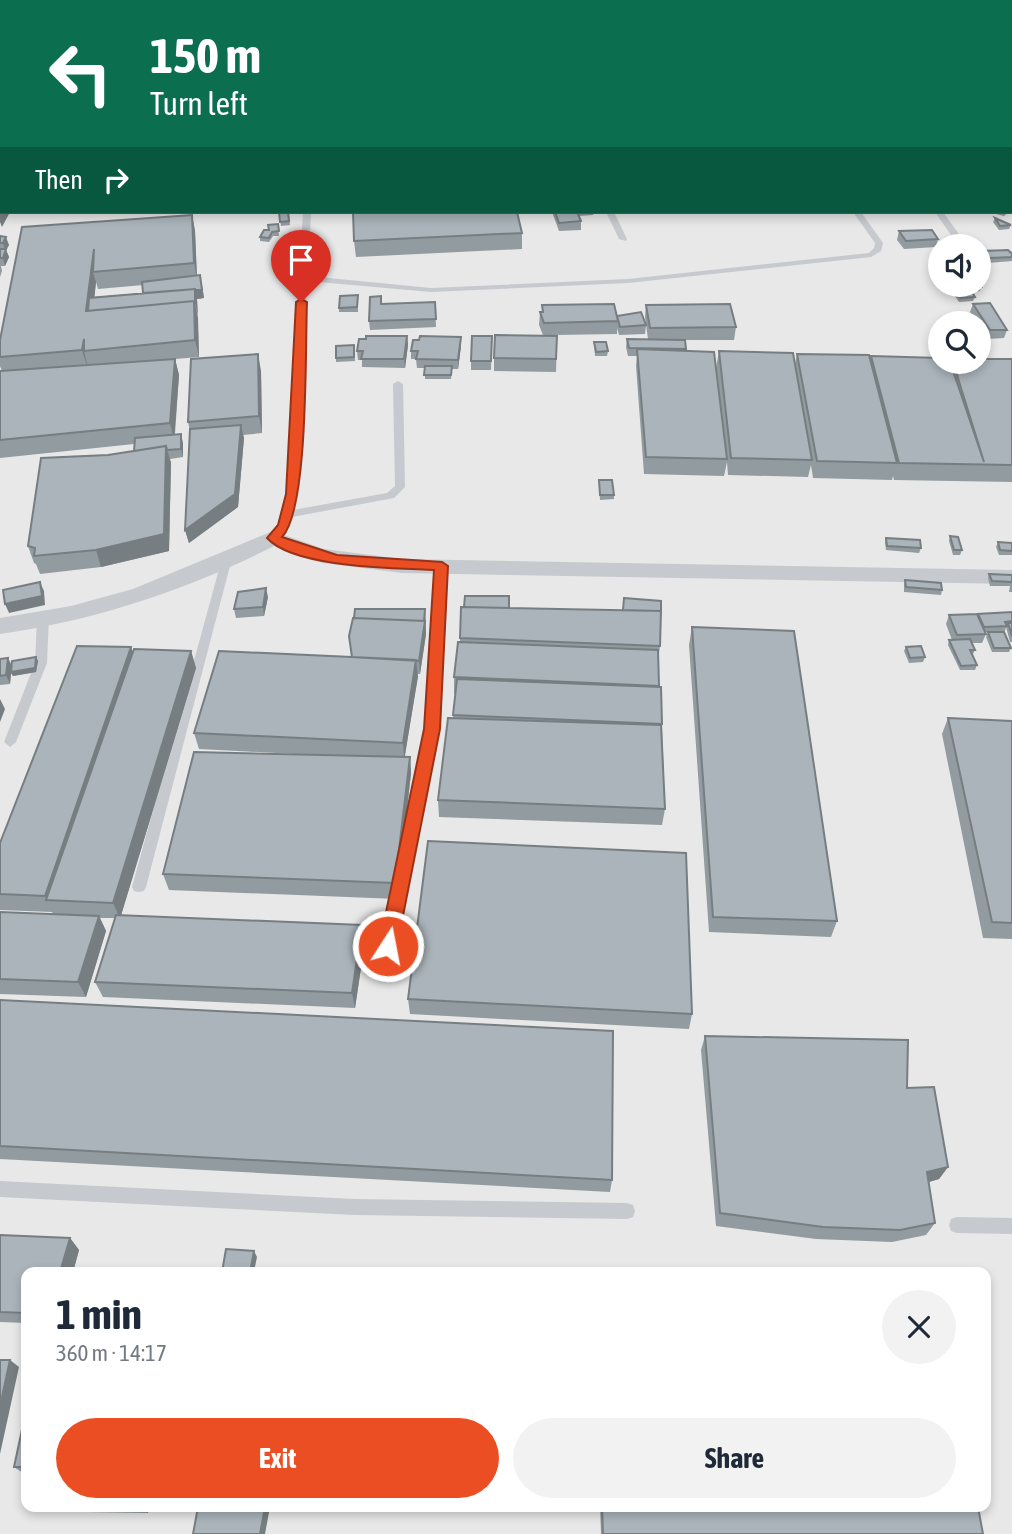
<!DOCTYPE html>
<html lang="en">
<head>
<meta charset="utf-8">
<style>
	body { margin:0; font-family:"Asap Condensed",sans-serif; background:#f2f2f3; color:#1f2937; height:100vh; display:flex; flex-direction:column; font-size:26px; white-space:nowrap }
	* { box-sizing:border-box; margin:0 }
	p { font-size:23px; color:#747a83 }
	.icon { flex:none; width:38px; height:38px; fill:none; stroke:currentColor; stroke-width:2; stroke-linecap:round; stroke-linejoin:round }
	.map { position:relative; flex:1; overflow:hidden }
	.details { position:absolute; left:21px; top:1267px; width:970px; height:245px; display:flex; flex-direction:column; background:#fff; border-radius:14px; box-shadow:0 4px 10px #0003 }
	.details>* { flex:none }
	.guide { position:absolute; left:0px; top:0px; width:1013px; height:214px; box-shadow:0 4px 10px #0003; background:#0b6e4f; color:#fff; overflow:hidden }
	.controls { position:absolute; left:928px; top:234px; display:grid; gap:14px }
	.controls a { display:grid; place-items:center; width:63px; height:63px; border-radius:50%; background:#fff; box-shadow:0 4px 10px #0003; font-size:35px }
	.pin { position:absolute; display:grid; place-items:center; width:60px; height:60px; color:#fff; margin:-72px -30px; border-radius:50% 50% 50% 0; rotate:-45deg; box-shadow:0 0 7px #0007 }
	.pin .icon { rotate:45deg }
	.me { position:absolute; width:77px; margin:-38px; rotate:11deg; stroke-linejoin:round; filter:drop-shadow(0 0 5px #0008) }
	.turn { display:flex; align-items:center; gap:24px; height:147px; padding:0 35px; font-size:32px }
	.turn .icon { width:91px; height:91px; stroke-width:2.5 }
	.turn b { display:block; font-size:49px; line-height:60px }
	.then { display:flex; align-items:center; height:66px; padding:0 35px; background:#0003; gap:14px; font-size:26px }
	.round { display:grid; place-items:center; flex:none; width:74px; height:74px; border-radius:37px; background:#f2f2f3 }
	.head { display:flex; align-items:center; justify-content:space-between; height:119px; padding:0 35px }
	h1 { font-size:42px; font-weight:700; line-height:52px }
	.primary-button { display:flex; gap:14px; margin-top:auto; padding:14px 35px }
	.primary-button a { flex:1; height:80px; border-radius:42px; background:#ec4e23; color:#fff; font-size:28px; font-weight:700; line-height:80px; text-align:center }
	.primary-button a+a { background:#f2f2f3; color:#1f2937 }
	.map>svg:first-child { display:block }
	.built { fill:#e7e8e7; fill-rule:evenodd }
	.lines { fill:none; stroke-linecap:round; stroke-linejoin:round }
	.service { fill:#c6cace; fill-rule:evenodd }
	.minor { fill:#c6cace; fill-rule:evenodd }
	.wall { fill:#929ba0; fill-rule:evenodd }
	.shaded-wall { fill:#777e82 }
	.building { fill:#aab4ba; stroke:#777e82; stroke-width:2 }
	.route { fill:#ec4e23; stroke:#993317; stroke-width:2 }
</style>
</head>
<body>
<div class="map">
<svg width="1012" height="1534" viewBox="0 0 1012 1534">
	<rect width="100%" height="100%" fill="#f9f9f6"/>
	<path class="built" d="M0,0H1012V1534H0ZM2,2H1012V212H2ZM940,247H978V285H940ZM940,324H978V362H940ZM26,1272H985V1507H26Z"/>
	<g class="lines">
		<path class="service" d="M309,0H315L308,2Z
			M361,0H369L359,2Z
			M791,0H797L799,2H792Z
			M303,212H311L308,276L431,288L628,279L869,253L874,248L875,243L853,212H861L883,243L881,251L871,257L628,283L431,292L307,281L297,494L293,510L387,493L395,486L393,384L398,381L403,384L405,487L394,498L292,517C289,527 284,537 273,541L268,538L279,526L287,494Z
			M606,212H614L627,239L626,241L619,239Z
			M935,212H943L964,241L972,247L958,245Z
			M978,249L1012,251V255L978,253Z
			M226,559L231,562L146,887L144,891L139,892L134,891L132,887L221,562Z
			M441,563L446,566L438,729L395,946L393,950L388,952L383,950L381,946L426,729L436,566Z
			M43,614L49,618L47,663L16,742L10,747L4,742L35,663L37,618Z
			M0,1181L354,1199L627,1203L633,1205L635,1211L633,1217L627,1219L354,1215L0,1197Z
			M957,1217L1012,1218V1234L957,1233L951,1231L949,1225L951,1219Z"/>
		<path class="minor" d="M273,531L324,549L402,559L1012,570V584L402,573L323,563L274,546C187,590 96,620 0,634V618L71,606L133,589Z"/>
	</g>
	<path class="wall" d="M0,1L2,2V43H0Z
		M0,85H2V169H0Z
		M279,212H289L290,225L281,226Z
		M552,212H594L593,215L579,216L581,221V230L559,231Z
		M997,212H1009L1004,216L996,214Z
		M192,215L195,231L197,276L202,284L204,298L197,299L199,357L175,359L179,375L175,434L183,443V457L170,459L171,463L169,551L101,567L40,574L36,564L34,563L28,546L108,455L134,451V444L0,458V371H2L0,366V340L22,227ZM96,282L98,289L143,285V293L94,297Z
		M995,218L1011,225L1009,229L999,230L993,222Z
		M278,224L279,236H273L269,242L260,241V237Z
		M899,231L938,239L936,247L904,249L897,240Z
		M522,233V249L356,257L354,241Z
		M0,236L9,245L6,250L9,257L5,266H1L2,271L0,277Z
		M984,251L1012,254V261L988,263L982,255Z
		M950,285H978L981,287L980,291L972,292L975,297L973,301L959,302L949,288Z
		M358,295V312H339V308Z
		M435,302L436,327L370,330L369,321L382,304Z
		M973,304L1007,330L1004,338L988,339L970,312Z
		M542,305L617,316L646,325L645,334L619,335L617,328V334L554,335L557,336L556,372L494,371V358L543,335L539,325L540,312H542Z
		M646,305L736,327L734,340H685V351L721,408L716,368L719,351L795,364L797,354L870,359L871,356L950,362H978L1012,359V482L894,480L893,476L892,480L813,478L811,465L808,477L728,475L727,462L724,476L644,474L636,366L637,356H628L626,347L627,339H648L645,317Z
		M407,336L408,345L405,368L362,367V360H358L357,351Z
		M492,336L491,370H471V361Z
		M461,337V346L458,369H452L451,379H425V368H417L416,359H411V351Z
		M594,342L608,351L607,356H595Z
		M354,345L355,361L336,362V346Z
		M261,371L262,433L243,435L244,438L238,507L189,543L185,530L190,431L188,422Z
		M599,480L614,495V499L600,500Z
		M950,536L962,550L960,555H953L949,541Z
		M886,538L921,548L919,553L886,550L885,542Z
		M998,542L1012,543V555H999L996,547Z
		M989,574L1012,575V592H1009L1010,586H990L988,578Z
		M905,580L942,590L941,595L904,592V584Z
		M268,597L264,616L236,618L234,609Z
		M509,608L660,646L658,660V687L662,724L665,809L662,825L439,817L438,800L453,718L456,694H454V677L460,643V638Z
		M425,609L426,634L420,674H418L405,756L410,757L411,773L397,899L169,890L163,874L295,754L199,749L194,733L352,657Z
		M1012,612V642H1010L1006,627L1005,631L985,632L986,634L982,643H972L975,650L973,654H972L977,665L975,670H960L948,645L949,640H952L946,624L949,615H978V614Z
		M692,627L837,921L831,937L709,932L689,645Z
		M988,632L1011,648L1009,652H992L986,637Z
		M131,647L133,653L191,651L196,668L121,915L365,941L355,1008L103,997L95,982L115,918H100L106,931L86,997L0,994V912L53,914L52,912L0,910V843Z
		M906,647L925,657L923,662L909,663L904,651Z
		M36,657L38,661L36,672L13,676L11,673L10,684L0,685V659L11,665Z
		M948,718L1012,721V939L983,938L942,734Z
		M408,999L692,1014L689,1029L410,1014Z
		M0,1000L612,1180L610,1192L0,1159Z
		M705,1036L907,1088L948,1167L939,1179L929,1182L935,1223L926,1235L892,1242L816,1239L716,1226L701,1050Z
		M0,1235L70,1238L79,1250L73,1272H26V1323L0,1322Z
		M26,1411V1473H23L14,1467Z
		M79,1507H149L148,1513L86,1512Z
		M600,1507H978L983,1534H601Z"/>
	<path class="shaded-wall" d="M747,0H765L764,2H747Z
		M2,202V212H10L2,227L0,222V205Z
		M192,215L195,231L197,280L194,263Z
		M6,237L9,245L6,250L9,257L5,266L3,258L5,251L3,243Z
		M94,249L93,272L96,282L93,312L86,311Z
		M200,275L204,298L197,299L198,315L195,303L145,305Z
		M194,301L198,318L199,357L195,340Z
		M407,336L408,345L405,368L404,359Z
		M461,337V346L458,369V360Z
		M84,339V351L87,364V366L82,350Z
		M258,354L261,371L262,433L259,416Z
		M175,359L179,375L174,440L170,423Z
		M241,425L244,438L238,507L189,543L185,530Z
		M181,434L183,443V457L181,449Z
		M166,446L171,463L169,551L101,567L96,550Z
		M40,582L44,591L45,605L9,613L5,604Z
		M266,588L268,597L264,616L263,607Z
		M425,609L426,634L420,674L419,661Z
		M131,647L137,664L47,900L45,896Z
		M191,651L196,668L120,919L113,903Z
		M36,657L38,661L36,672L13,676L11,673L10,684L6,675L8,658L12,666Z
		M416,660L418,677L404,760L403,743Z
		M0,699L5,709L0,722Z
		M410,757L411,773L397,899L395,883Z
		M99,916L106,931L86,997L78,982Z
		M362,925L365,941L355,1008L352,993Z
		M948,1167L939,1179L918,1185L927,1172Z
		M70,1238L79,1250L73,1272H60Z
		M254,1251L257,1257L254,1272H250Z
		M10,1360L19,1367L0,1454V1406Z
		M141,1507H149L148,1513L141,1508Z
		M265,1507H270L265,1534H260Z"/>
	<path class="building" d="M62,0H97L96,2H61Z
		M372,0H547V2H372Z
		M718,0V2H686Z
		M835,0H867L869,2H837Z
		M0,1L25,2H2V29H0Z
		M0,85H2V154H0Z
		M0,171H2V202L0,205Z
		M279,212H288L289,221L280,222Z
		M353,212H517L522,233L354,241Z
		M555,212H577L581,221L559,223Z
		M192,215L194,263L93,272L94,249L86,311L194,301L195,340L84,351V339L82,350L0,357V340L22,227Z
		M995,218L1011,225L1000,226Z
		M278,224L279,231L272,232L269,238L260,237L264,230H269L268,225Z
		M932,230L938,239L906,241L899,231Z
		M0,236L6,237L3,243H0Z
		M0,249H6L3,258H0Z
		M1008,250L1012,254V257L989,258L984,251Z
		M200,275L202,290H195V289L143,293L142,282Z
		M978,284L981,287L972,288L970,285H978Z
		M951,285H968L975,297L960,298Z
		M195,289V303L194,301L88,311L89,298Z
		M358,295L357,307L339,308L340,296Z
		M381,296V304L435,302L436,319L369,321L370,297Z
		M990,303L1007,330H990L973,304Z
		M614,304L618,321L544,323L540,312H543L542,305Z
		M730,304L736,327L650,328L646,305Z
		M641,312L646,325L620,327L617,316Z
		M495,335L557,336L556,359L494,358Z
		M366,336H407L404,359H361L363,351H357L359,339H366Z
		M420,336L461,337L458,360L416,359L418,351H411L413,340H419Z
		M472,336H492L491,361H471Z
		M627,339L685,340L686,349L629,348Z
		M594,342H606L608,351L596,352Z
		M354,345V357L336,358V346Z
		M637,349L714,352L727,459L646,457Z
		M719,351L793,353L812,460L731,458Z
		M258,354L259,416L188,422L191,359Z
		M797,354L869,355L897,463L817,461Z
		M871,356L940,358V362H950L984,462L953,362H978V359H1012V465L899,463Z
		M175,359L170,423L0,440V371Z
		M425,366H452L451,375H424Z
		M241,425L235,494L185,530L190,429Z
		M181,434V449L167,450L166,446L134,451L135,438Z
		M166,446L164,534L96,550L34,556L35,548L28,546L41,458L108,455Z
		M599,480H612L614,495H600Z
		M950,536L958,537L962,550H954Z
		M886,538L920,540L921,548L887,546Z
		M998,542L1012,543V551L1000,550Z
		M989,574L1012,575V582L992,581Z
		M905,580L941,583L942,590L906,587Z
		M40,582L42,596L5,604L3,590Z
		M266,588L263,607L234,609L238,592Z
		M465,596H509V608L464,607Z
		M624,598L661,601V611L623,610Z
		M461,607L661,611L660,646L460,638Z
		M355,609H425L424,621L354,618Z
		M1012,612V621L1005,622L1007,626L984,627L978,614Z
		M977,614L986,634L957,635L949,615Z
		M353,618L425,621L419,661L352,657L349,636Z
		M1008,623H1012V636Z
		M692,627L794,631L837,921L713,917Z
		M988,632H1004L1011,648H994Z
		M970,639L975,650H970L977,665L961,666L949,640Z
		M458,642L658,650L659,686L454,677Z
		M77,646L131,647L45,896L0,894V843Z
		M921,646L925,657L910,658L906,647Z
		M134,649L191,651L113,903L46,900Z
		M219,651L416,660L403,743L194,733Z
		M36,657L35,668L11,672L12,661Z
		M8,658L6,675L0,676V659Z
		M457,679L661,687L662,724L453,715Z
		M448,718L661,725L665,809L438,800Z
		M948,718L1012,721V923L992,922Z
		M194,752L410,757L395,883L163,874Z
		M428,841L686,853L692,1014L408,999Z
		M0,912L99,916L78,982L0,979Z
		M116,915L362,925L352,993L95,982Z
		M0,1000L613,1031L612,1180L0,1146Z
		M705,1036L908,1040L907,1088L934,1087L948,1167L927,1172L935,1223L900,1230L823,1227L720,1213Z
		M0,1235L70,1238L60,1272H26V1313L0,1312Z
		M226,1249L254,1251L250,1272H222Z
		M0,1360H10L0,1406Z
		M26,1411V1467H14Z
		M96,1507H141V1508Z
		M198,1507H265L260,1534H193Z
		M602,1507H978L983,1534H603Z"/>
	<path class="route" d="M301,299L307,302C305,348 309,509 282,537L337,555L442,562L448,566L440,729L397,946L388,954L379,946L424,729L434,570C395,568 294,568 267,538L278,525L286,494L296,302Z"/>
</svg>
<div class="controls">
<a><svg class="icon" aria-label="sound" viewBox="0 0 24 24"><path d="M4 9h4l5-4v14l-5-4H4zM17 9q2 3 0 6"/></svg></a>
<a><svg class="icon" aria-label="search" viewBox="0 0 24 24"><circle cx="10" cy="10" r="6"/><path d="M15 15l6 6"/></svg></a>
</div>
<div class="pin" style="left:301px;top:302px;background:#d93025"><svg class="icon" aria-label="arrive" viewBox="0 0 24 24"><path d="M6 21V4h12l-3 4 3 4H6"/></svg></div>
<svg class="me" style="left:388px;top:946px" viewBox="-20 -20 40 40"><circle r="17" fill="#ec4e23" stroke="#fff" stroke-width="3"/><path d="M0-11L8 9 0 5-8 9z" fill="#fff"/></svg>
<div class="guide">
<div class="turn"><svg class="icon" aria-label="left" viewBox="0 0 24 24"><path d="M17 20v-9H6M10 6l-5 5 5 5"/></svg><div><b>150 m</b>Turn left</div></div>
<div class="then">Then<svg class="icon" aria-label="right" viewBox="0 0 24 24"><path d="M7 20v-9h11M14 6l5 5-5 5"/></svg></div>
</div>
<section class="details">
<div class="head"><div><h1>1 min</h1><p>360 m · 14:17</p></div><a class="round"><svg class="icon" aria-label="close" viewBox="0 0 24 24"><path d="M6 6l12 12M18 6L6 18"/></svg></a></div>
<div class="primary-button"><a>Exit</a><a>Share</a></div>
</section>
</div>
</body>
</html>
